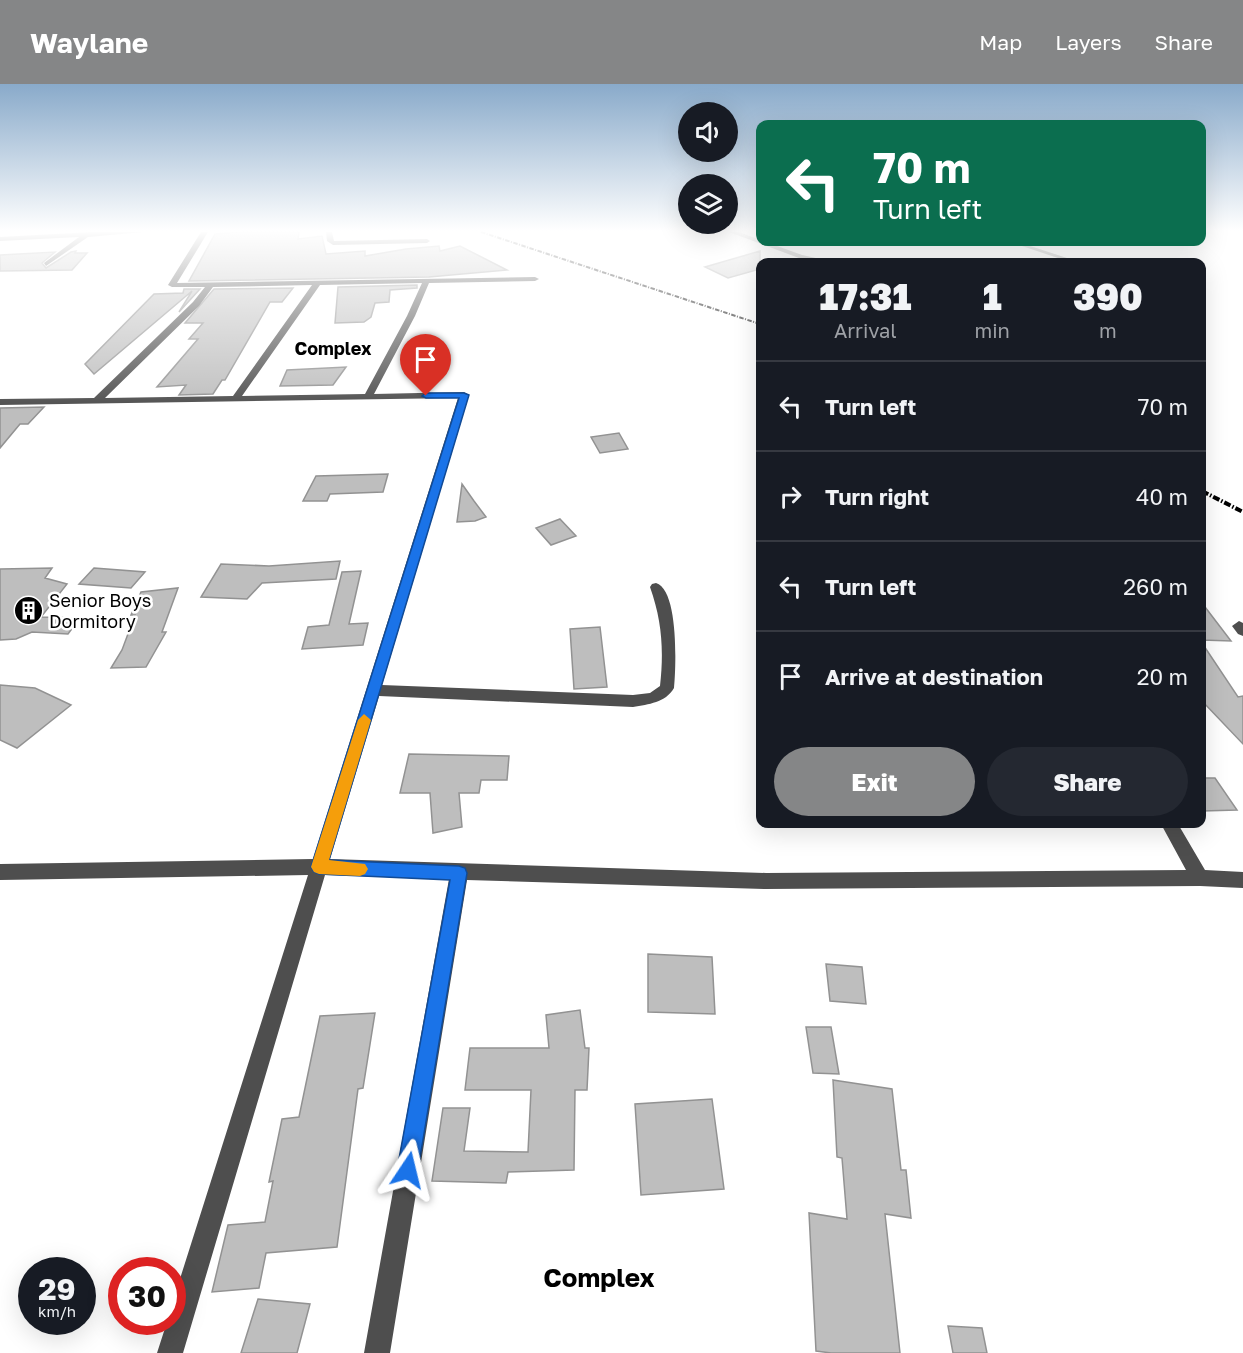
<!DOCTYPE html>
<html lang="en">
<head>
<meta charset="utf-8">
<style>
	body { margin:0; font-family:"Golos Text",sans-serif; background:#242831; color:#f1f3f6; height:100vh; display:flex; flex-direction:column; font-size:22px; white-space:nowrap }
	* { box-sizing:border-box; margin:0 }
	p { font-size:20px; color:#9ea1a6 }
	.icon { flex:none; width:33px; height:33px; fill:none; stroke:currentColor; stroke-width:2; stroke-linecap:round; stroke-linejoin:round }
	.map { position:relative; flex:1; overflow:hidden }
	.details { position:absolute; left:756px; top:174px; width:450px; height:570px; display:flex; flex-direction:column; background:#171b24; border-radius:12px; box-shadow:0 6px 24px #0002 }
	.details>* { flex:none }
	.hud { position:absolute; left:756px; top:36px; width:450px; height:126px; border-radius:12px; box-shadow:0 6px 24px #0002; background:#0b6e4f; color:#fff; overflow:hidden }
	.fabs { position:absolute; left:678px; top:18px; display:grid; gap:12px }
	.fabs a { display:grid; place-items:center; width:60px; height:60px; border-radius:50%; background:#171b24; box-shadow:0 6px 24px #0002; font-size:30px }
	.speed { position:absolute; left:18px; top:1173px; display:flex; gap:12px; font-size:30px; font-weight:700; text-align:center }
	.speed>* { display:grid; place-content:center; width:78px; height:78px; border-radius:50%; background:#171b24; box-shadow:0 6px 24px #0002; line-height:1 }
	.speed small { font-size:15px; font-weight:400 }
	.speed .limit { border:9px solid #d22; background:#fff; color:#111 }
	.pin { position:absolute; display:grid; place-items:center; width:51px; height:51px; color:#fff; margin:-62px -26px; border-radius:50% 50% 50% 0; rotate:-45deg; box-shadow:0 0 6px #0007 }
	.pin .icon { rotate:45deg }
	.me { position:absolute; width:66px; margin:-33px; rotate:10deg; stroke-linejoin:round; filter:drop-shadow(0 0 4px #0008) }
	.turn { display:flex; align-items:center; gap:21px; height:126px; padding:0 18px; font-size:27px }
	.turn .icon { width:78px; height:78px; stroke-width:2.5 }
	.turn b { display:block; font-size:42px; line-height:51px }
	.eta { display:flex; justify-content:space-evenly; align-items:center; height:102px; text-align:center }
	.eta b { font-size:36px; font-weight:800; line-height:42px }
	.cta { display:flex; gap:12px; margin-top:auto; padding:12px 18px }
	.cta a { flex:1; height:69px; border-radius:36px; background:#858687; color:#fff; font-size:24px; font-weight:800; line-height:69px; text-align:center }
	.cta a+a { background:#242831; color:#f1f3f6 }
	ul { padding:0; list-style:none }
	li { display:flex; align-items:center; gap:18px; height:90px; padding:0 18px; border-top:2px solid #363941 }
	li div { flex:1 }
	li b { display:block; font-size:22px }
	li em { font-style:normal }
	header { display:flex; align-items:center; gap:36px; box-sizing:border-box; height:84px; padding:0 30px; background:#858687; color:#fff }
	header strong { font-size:28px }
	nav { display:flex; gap:33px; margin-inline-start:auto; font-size:21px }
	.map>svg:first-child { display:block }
	.building { fill:#bebebe; stroke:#929292; stroke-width:1.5 }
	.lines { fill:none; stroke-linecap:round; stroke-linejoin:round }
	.minor { fill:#4e4e4e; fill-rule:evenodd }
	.rail-far1 { stroke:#000; stroke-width:2; stroke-dasharray:4.5 1.5 1 1.5; stroke-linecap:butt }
	.rail { stroke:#000; stroke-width:4; stroke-dasharray:7 2 1.5 2; stroke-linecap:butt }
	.route { fill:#1a73e8; stroke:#114b97; stroke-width:1.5 }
	.slow { fill:#f59e0b }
	.labels { text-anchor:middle; stroke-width:5; stroke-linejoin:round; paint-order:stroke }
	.far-quarter-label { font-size:18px; font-weight:bold; fill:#000; stroke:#fff }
	.poi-label { font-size:18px; fill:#000; stroke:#fff; text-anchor:start }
	.near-quarter-label { font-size:26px; font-weight:bold; fill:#000; stroke:#fff }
</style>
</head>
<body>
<header>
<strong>Waylane</strong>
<nav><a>Map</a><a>Layers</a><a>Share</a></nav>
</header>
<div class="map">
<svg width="1243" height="1269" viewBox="0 0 1243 1269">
	<rect width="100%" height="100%" fill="#fff"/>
	<path class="building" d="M241,148H299L298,155L322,152L326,170L365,167V172L406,165L439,162L440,167L460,162L507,186L429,193L189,197L215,150Z
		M76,167L75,169H87L72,186L0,187V171L55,168L42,179L46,184L71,168Z
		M760,167V185L728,194L705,183Z
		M417,201V204L390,206L389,218L375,219L371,233L364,238L335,239L338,203Z
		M293,204L282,218H270L225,296H222L213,310L179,311L186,301L157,303L198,255H189L203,239H185L214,205Z
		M184,205H200L179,228L192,207L94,290L85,280L154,210L183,209Z
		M346,283L333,301L280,302L287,286Z
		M44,323L28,340H20L0,364V324Z
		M619,349L628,365L600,369L591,353Z
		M388,390L383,408L330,410L327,417H303L316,392Z
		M462,400L474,417L486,433L475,437L457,438Z
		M560,435L576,452L551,461L536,444Z
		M340,477L336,495L262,499L247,515L201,513L221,480L269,482Z
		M52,484L45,494L67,500L41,533L80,534L68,550L32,548L16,555L0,556V485Z
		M94,484L145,488L131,504L79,500Z
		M361,487L349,540L368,539L363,561L302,565L308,543L329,541L342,488Z
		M178,504L162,548H166L146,583L111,584L122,566L135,531H131L141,508Z
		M1202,519L1231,557L1202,556Z
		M600,543L607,603L574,605L570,545Z
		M1202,559L1238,613L1243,612V660L1202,617Z
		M0,601L35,604L71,621L17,664L0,656Z
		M409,670L509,672L507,696H481L479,709H459L462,743L433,749L430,709H400Z
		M1202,694H1215L1237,726L1202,727Z
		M648,870L712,873L715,930L648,928Z
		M826,880L862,883L866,920L830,917Z
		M580,926L585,964H589L587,1006H575L574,1086L508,1088L506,1099L432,1097L443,1024H470L464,1067L528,1068L531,1006H465L470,964H549L546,931Z
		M375,929L363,1004L358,1005L337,1163L266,1169L259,1204L212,1208L228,1141L265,1138L273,1097L269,1098L282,1035L299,1033L320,932Z
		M806,943H831L839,990L813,989Z
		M833,996L892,1005L901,1086H906L911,1134L885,1130L900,1269H831L816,1267L809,1129L847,1135L842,1074L837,1073Z
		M712,1015L724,1105L641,1111L635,1020Z
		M258,1215L310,1220L297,1269H241Z
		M948,1242L982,1244L987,1269H953Z"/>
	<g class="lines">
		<path class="minor" d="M92,148H144L88,153L46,182L44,179L79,153L0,157V153Z
			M201,148H208L177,199L535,193L539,195L535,197L429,199L415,232L374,310L464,308L469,311L382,601L633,611L650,609L660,602C664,566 662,537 650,503L652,500L656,499C679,506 676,584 674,604C665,619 649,620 633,623L379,612L330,775L766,789L1186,786L1161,740H1178L1205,786L1243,788V804L1200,802L766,805L467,796L390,1269H364L449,795L325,791L183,1269H157L167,1238H172V1220L308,791L0,796V780L313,775L458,314L0,321V315L94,314L193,218L205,203H172L168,201ZM422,199L407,232L365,310L242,312L320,201ZM312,201L233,312L105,314L199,222L213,203Z
			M326,148H332L334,157L427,155L430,157L427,159L333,161L327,157Z
			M729,148H739L802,171L834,178L799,174Z
			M1010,158H1018L1079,178H1070Z
			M1239,537L1243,539V552L1238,550L1232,542Z"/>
		<path class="rail-far1" d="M481,148L760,240"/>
		<path class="rail" d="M1202,407L1243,428"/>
	</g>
	<linearGradient id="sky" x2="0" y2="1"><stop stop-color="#89aaca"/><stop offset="0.45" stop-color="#fff"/><stop offset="1" stop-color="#fff" stop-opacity="0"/></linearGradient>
	<rect width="1243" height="326" fill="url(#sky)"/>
	<path class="route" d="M464,309L469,311L329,776L459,782L465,784L467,789L418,1086L415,1094L408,1097L400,1094L397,1086L450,796L319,790L314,788L311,783L459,314H426L422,312L426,309Z"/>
	<path class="slow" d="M364,630L371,636L329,776L365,780L368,785L365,790L360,792L319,790L314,788L311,783L358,636Z"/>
	<defs>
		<symbol id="building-disc" viewBox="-11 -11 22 22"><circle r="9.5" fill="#000" stroke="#fff"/><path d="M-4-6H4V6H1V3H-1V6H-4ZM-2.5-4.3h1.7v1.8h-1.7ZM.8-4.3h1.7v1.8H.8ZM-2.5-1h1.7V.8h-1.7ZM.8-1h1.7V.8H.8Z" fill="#fff"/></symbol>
	</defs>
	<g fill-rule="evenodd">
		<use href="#building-disc" x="12" y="510" width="33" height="33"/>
	</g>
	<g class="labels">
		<g class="far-quarter-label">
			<text x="333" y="271">Complex</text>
		</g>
		<g class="poi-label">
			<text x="49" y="523">Senior Boys<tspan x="49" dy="21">Dormitory</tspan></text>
		</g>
		<g class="near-quarter-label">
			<text x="599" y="1203">Complex</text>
		</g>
	</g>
</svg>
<div class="fabs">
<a><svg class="icon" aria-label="sound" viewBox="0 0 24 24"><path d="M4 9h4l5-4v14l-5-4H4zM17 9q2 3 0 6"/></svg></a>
<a><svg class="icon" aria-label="layers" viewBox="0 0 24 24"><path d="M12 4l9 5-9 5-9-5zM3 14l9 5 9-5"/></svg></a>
</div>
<div class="speed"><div>29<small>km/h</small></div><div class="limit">30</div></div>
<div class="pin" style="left:426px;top:312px;background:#d93025"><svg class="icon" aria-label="arrive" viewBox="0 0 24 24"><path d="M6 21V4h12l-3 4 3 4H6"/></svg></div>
<svg class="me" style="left:408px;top:1086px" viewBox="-20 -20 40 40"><path d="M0-17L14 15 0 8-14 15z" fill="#1a73e8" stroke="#fff" stroke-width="4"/></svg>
<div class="hud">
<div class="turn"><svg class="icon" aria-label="left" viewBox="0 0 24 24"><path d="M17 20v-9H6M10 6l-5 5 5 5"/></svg><div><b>70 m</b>Turn left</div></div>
</div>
<section class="details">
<div class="eta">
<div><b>17:31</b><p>Arrival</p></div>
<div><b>1</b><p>min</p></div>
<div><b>390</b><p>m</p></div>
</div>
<ul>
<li><svg class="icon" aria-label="left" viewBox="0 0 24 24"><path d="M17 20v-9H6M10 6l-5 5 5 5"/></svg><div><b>Turn left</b></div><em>70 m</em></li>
<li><svg class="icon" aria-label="right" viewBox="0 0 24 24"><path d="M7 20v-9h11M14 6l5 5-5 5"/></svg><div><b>Turn right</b></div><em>40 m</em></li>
<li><svg class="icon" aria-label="left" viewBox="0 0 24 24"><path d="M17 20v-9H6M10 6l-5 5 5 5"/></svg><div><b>Turn left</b></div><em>260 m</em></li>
<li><svg class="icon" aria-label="arrive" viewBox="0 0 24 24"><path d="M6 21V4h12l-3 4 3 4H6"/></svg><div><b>Arrive at destination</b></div><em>20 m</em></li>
</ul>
<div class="cta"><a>Exit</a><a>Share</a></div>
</section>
</div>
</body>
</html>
